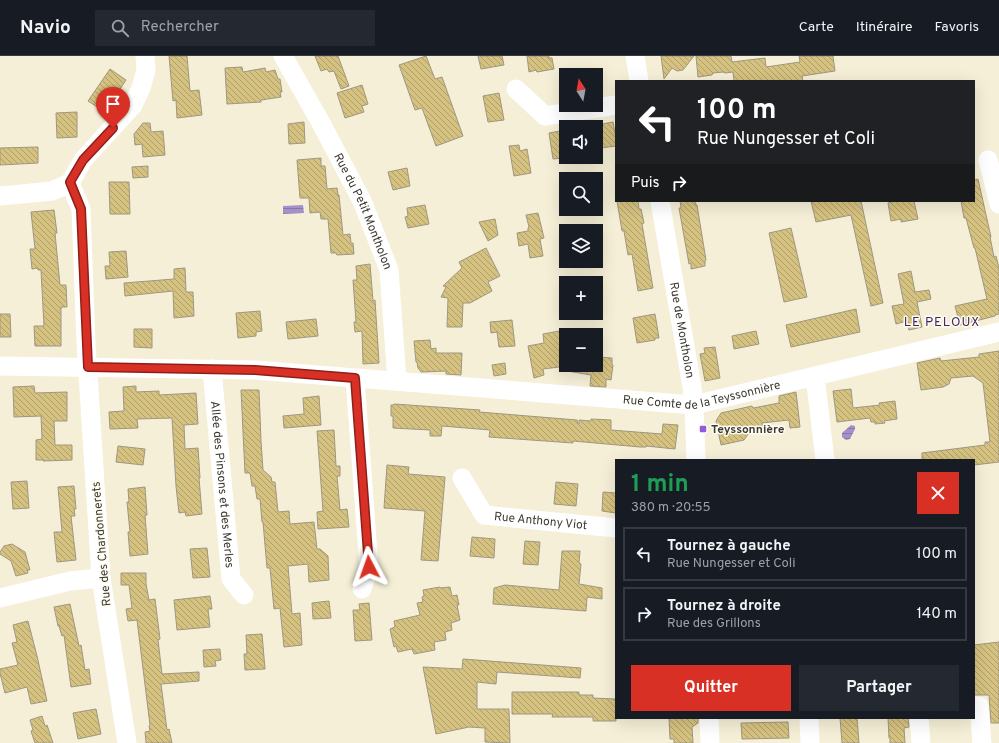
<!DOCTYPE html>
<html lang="fr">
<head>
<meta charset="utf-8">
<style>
	body { margin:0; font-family:Overpass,sans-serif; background:#242831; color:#f1f3f6; height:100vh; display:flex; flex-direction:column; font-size:15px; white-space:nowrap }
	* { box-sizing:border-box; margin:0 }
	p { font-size:13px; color:#9ea1a6 }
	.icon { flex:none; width:22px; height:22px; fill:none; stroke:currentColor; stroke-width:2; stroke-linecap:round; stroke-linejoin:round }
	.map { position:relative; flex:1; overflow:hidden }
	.side { position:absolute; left:615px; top:403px; width:360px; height:260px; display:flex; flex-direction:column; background:#171b24; border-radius:0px; box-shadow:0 4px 16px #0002 }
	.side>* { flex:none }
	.top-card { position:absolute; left:615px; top:24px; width:360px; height:122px; border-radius:0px; box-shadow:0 4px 16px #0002; background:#202124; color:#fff; overflow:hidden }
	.needle { width:26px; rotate:349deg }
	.controls { position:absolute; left:559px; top:12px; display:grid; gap:8px }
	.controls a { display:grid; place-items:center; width:44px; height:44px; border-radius:0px; background:#171b24; box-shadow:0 4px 16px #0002; font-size:20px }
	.pin { position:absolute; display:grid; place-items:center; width:34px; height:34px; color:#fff; margin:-41px -17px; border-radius:50% 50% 50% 0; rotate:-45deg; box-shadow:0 0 4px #0007 }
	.pin .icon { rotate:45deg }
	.me { position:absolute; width:44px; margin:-22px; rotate:356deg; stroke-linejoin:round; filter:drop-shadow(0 0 3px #0008) }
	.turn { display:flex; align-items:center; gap:14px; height:84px; padding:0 16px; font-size:18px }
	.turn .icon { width:52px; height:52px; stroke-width:2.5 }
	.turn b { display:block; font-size:28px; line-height:34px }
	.then { display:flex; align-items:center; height:38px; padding:0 16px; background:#0003; gap:8px; font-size:15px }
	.round { display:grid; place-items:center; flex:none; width:42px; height:42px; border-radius:0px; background:#242831 }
	.overview { display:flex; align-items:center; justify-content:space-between; height:68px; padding:0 16px }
	h1 { font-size:24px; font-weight:700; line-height:30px; color:#1e9e55 }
	.button { display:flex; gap:8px; margin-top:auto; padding:8px 16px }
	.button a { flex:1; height:46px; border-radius:0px; background:#d93025; color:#fff; font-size:16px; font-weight:700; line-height:46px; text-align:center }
	.button a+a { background:#242831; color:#f1f3f6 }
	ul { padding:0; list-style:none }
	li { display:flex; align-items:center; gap:12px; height:54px; margin:0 8px 6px; padding:0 8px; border:2px solid #363941; border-radius:0px }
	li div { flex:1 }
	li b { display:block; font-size:15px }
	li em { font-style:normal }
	header { display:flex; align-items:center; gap:24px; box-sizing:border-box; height:56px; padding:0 20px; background:#171b24; border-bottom:1px solid #363941 }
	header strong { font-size:19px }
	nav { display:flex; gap:22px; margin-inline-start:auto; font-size:14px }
	.search { width:280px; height:36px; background:#242831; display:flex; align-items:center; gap:10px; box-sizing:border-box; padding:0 14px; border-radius:0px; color:#9ea1a6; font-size:15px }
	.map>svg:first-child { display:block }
	.water { fill:url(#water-rules) }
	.building { fill:url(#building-back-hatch); stroke:#9e9782 }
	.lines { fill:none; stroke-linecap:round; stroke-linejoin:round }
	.minor { stroke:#fff; stroke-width:19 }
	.route-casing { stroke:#8d1f18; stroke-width:10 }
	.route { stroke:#d93025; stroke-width:7 }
	.poi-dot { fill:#915ed7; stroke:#fffcf3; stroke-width:1.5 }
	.labels { text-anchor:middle; stroke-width:3; stroke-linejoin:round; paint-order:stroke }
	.street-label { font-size:12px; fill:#3d3a31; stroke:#fffcf3 }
	.poi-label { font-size:12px; font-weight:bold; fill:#3d3a31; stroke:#fffcf3; text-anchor:start }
	.neighbourhood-label { font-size:13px; letter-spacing:1px; fill:#3e2660; stroke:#fffcf3 }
</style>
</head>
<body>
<header>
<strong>Navio</strong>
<div class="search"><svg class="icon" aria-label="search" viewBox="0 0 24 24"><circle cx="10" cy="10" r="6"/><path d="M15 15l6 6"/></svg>Rechercher</div>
<nav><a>Carte</a><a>Itinéraire</a><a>Favoris</a></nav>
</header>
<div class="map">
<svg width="999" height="687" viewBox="0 0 999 687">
	<defs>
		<pattern id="water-rules" width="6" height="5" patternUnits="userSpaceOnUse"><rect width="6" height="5" fill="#a590cb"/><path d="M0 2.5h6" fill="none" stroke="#8877a5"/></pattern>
		<pattern id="building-back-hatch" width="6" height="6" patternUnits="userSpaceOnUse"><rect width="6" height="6" fill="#d6c280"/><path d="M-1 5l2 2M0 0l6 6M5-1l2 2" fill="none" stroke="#af9f69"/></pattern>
	</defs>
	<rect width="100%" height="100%" fill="#f5efd7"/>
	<path class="water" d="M303,149L304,157L283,158V150Z
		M851,369L855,370V373L850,383L846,384L842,381V377Z"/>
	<path class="building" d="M169,0H187L190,35L199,34L202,59L177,62L176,44L173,45Z
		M315,0H338L349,30L341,33L334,15L329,16L327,13L321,15Z
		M426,0L435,23L442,21L463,80L436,90L422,52L415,54L399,9Z
		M478,0H502L504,9L481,13Z
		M527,0H549V2H552L554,13L537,16L536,14L529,16Z
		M661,0H694L683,14L677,15L672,12L664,23Z
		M696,0H731L732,6L765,2L766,11L800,6L799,0H833L835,15L802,20L803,25H734L733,16L725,17L723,16L713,17L712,19L698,21Z
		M242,11L243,16L265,12L266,16L275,14L278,23H280L282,36H280L281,41L261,44V46L227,48L225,12Z
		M110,13L126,24L105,56L88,45Z
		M362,29L368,48L362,50L364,56L345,62L337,37Z
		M499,37L504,64L488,66L483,40Z
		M77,56V81L57,82L56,57Z
		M304,66L305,87L289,88L288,68Z
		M613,66L616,83V90L601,92L597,69Z
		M143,67H150L151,76L163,75L165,99L143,101L142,88L135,89L134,78Z
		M566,74V100H563V102L553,103L549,77Z
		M519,89L520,95L527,93L531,117L514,120L509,90Z
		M38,91V107L0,109V92Z
		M321,102V110H325L327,133L337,132L338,139H339L343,179L350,178L351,187H353L354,198L337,199L336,197H331L328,163H321L320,156L310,157L309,142H300L297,104Z
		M148,110V121L133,122L132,111Z
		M407,112L410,130L393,134L388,116Z
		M978,123L991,181H990L994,201L996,200L999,212V258L995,259V260L960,269L955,250L987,243L975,192H974L966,162H964L961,145H974V124Z
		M109,126H129L130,158H110Z
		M617,145H638L639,153H641L644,167L642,168L653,232L638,235L632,198L628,199L624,175H622Z
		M680,145H695L696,149H697L706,204L705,205V210L691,213V207L689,208L679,152H681Z
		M811,145H861L883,247L871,250L851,159L816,166Z
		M895,145H914L918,163L901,166V163L891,165L888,147Z
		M425,149L429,168L408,172L405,161L408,160L407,152Z
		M54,154L57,177H55L60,229H66L67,251H61V290H35L34,270H44L41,214H38V212L32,213L30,193H35L31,156Z
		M538,157L544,182L540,183L543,200L530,202L528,188L519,190L517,177L528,175V172L529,171L526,159Z
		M495,163L498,179L488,185L479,166Z
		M791,172L807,241L784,246L769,177Z
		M486,192L500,220L488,226L492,235L470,247H463L462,271H447L448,242L441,241L446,231L443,230L462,212L459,206Z
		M126,195L128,221L106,223L105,210H110L109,196Z
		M370,208L373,245L375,244L379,307L363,308L362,275L355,276L354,266H356L353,224H357L356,210Z
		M185,212L186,236H193L194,260L174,262L173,235L125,240L124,227L174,223V213Z
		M911,215L915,236L929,234L931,243L917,246L922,271L909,274L907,265L896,268L892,250L904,248L898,218Z
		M856,253L860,276L791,291L786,269Z
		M260,255L262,275L256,276V280L238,282L236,257Z
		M0,258H10L11,281H0Z
		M655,258L659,282H655V284L637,287L633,262Z
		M316,263L318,280L288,283L286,266Z
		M512,264L515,290L499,291L497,276L491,277L490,266Z
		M134,273H152V292L134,291Z
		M565,274L566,284L562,285L566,309L567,310L543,313L544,319L534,322L528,290L544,287L543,278Z
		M756,275L759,288L734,293L732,280Z
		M430,284L431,293L436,292V297H462L461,319L446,318V315L421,316L418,312L417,306H416L414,285Z
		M715,291L720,322L705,325L700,298L705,297L704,292Z
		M999,295V406L974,409V404H922V397L985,389V386H990L983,327L973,320L951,322L949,328L943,331L921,334L917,307L940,302L941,305L979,301V298Z
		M596,301L612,302V309H613L611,324L606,323V331L590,330L591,319L567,315L568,309H596Z
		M505,307L506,318L494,320L492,309Z
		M34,330L35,337L67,336V365H54L55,389H72V404L43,405V404H36V384L42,383L41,360L14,361L13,331Z
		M136,330V336L159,335V339L196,337L198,368L184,369L185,393L198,392L200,422H199L202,458L186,460L185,456L179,457L176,430L172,362L137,363L138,372L110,373L109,356L124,355L123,331Z
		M851,333L853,352L880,349L879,347L895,345L897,363L884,365L885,367L875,368V366H871L870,362L837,366L833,335Z
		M241,334H259L261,385L263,414L271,421L272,426H275L278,456L289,455L290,468L314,466L317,493H320L328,500L329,524L309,526L308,508L288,510L292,558L300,557L302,589L284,591L280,552L274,553L270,512H267L263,466H262L260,443H257L255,430H252L250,417H245Z
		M796,336L800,371L790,372L789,364L762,367L763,371L751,374L744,384L721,389L716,365L721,357L752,350L753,352L779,347V340Z
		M319,340L321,369L284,372L283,360L304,358L303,342Z
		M394,348L480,354L479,356L577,364L578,368H579V364L591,365V363L611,364V374L662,378L663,368L678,369L675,393L646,390V391H640L573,385V387L489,381L490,374L442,370L441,380H430V374L393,372V360H391V349H394Z
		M334,374L336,410H340V420H337L340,454L347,453L349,471L318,473L317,456L323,455L317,375Z
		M118,390L145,393L143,409L116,406Z
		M387,409L409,411L408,418L445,421L438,505L421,504L425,455L384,452Z
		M27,425L29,452L13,453L11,426Z
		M556,426L578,428L576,450L554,448Z
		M74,430L76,453H74L75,460H71L76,504L57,506L54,476H62L58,431Z
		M145,431L147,459H145L148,498L130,500L128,476H130L127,446H129L128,433Z
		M603,436L616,437V457L602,455Z
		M472,481L495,483L494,502L470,500Z
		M525,485L540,486L538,509L523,508Z
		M12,488L25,496L30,514H27L28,517L16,520L11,505L0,498V496L4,490Z
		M207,492L210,521L193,522L190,493Z
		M562,495H580L579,507L581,508L579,528L602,532V543L587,541L586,555L493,548L494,532L505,529L559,534Z
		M121,517H146V528L149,544L155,543L160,583L158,584L162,618L199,616V625L161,628L167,674L169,673L172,687H146L145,676L150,675L149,670L150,669L137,564L128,565L126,553L132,552L129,529H121Z
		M440,531V532L450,531L452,540L457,539L459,549H457L460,564L451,567L452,574L445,576L446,584L434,586L435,594L414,598L412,593L398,596L396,590L394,591L390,573L395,571L394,565L420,559L417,547L423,546L422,541L424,540L423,534Z
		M210,540L212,553H208L210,571L177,574L174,544Z
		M329,545L331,562L313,563L312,547Z
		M369,547L372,584L355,585L353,554H360L359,548Z
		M70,548L79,590L81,589L85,614L89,613L91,628L71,631L64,579L62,580L59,570H58L54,551Z
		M28,565L37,600L47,645L31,648L27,631L5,637L0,617V613L18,609L12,587L17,586L13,569Z
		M262,578L265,613L245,614L244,598H247L246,579Z
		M999,586V667H991L989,639H974V589Z
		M220,593L221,604L215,605L216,610L204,611L203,594Z
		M463,603L581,612L580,622L497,616L496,628L477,626V653H509L510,687L485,686V672L469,671L436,678L423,611L462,613Z
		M512,636H579V639H593V642L615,643V644H616V665H593V661H552L553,658H512Z
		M96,653L101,678L78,683L73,657Z
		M42,660L45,670L47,669L53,687H35L31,675L33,674L30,664Z
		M669,662H698V667L692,671L693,687H674V683H670Z
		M840,662H857L859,687H842Z
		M888,662H908L909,671L904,672L905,687H890V682H889Z
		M788,666L789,682L742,683L741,667Z"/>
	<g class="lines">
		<g class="minor">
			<path id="s1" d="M283,0L321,67L363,147L389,214L397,325"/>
			<path d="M635,0L639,25"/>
			<path d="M516,33L545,60L616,49"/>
			<path d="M988,104L999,148"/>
			<path d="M0,140L52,135L70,127"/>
			<path id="s2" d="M660,145L692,331L694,349L696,404"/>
			<path id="s3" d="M0,310L255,314L694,349L999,276"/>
			<path id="s4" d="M212,313L231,523L244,539"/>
			<path d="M815,320L825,404"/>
			<path d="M355,322L369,511L362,533"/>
			<path id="s5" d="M462,422L484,459L616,472"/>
			<path d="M0,542L70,525L101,522"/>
			<path d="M974,650H979L982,687"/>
			<path d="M709,662L710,687"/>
			<path d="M809,662L810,687"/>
			<path d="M919,662L921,687"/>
			<path d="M127,687L101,522L86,287L81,153L70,127L83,104L133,49L141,32L146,14L145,0"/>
		</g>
	</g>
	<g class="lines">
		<defs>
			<path id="route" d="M113,72L83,104L70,126L81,153L88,311L255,314L355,322L369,511"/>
		</defs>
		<use href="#route" class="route-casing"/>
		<use href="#route" class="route"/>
	</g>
	<rect class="poi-dot" x="699" y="369" width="8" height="8" rx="2"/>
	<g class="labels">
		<g class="street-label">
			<text dy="4" stroke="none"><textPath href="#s1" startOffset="175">Rue du Petit Montholon</textPath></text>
			<text dy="4" stroke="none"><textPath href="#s2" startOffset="131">Rue de Montholon</textPath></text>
			<text dy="4" stroke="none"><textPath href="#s3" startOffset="704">Rue Comte de la Teyssonnière</textPath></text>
			<text dy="4" stroke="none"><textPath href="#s4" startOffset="116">Allée des Pinsons et des Merles</textPath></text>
			<text dy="4" stroke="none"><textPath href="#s5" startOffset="100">Rue Anthony Viot</textPath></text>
			<text transform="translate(101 488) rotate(-95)" y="4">Rue des Chardonnerets</text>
		</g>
		<g class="poi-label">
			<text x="711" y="377">Teyssonnière</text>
		</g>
		<g class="neighbourhood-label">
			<text x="942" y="270">LE PELOUX</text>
		</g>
	</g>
</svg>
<div class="controls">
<a><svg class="needle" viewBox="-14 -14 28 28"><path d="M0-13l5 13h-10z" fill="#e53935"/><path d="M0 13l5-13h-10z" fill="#9ea1a6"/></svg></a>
<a><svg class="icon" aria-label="sound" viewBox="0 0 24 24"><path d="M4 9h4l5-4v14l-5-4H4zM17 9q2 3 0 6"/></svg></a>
<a><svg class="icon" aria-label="search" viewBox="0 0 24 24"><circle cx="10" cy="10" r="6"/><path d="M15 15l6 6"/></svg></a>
<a><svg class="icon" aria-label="layers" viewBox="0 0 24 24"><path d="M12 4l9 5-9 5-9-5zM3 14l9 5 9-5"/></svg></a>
<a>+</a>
<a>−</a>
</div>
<div class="pin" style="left:113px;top:72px;background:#d93025"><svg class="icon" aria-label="arrive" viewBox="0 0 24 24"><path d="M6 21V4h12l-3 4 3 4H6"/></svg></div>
<svg class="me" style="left:369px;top:511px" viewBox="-20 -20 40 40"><path d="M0-17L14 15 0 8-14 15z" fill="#d93025" stroke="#fff" stroke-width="4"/></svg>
<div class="top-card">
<div class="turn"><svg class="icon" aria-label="left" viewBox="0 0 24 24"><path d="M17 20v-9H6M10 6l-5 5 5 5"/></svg><div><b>100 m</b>Rue Nungesser et Coli</div></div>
<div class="then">Puis<svg class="icon" aria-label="right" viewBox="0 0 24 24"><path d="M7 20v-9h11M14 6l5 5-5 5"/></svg></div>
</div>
<section class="side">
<div class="overview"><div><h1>1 min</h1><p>380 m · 20:55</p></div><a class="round" style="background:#d93025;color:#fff"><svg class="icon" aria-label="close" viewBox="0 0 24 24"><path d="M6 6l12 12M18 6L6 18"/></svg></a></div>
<ul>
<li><svg class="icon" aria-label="left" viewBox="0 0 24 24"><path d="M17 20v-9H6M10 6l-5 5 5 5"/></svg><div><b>Tournez à gauche</b><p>Rue Nungesser et Coli</p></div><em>100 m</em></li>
<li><svg class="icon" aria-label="right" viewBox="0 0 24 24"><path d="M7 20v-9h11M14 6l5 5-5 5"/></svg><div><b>Tournez à droite</b><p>Rue des Grillons</p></div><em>140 m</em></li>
</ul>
<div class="button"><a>Quitter</a><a>Partager</a></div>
</section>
</div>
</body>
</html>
